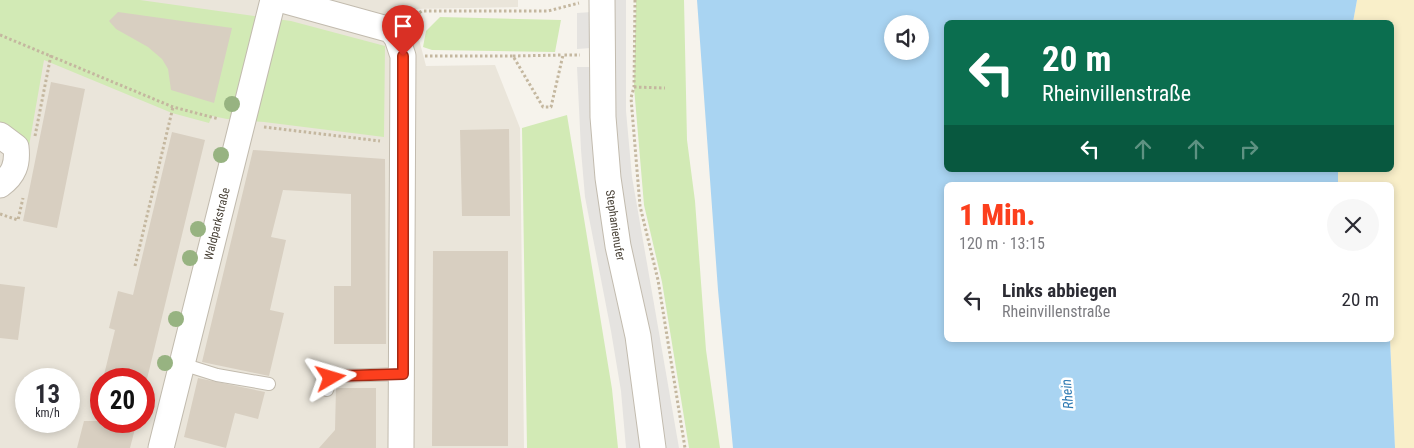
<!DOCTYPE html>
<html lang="de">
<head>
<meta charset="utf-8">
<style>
	body { margin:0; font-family:"Roboto Condensed",sans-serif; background:#f7f7f7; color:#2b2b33; height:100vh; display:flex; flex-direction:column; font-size:19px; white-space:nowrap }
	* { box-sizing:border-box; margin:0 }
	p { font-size:16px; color:#7c7c81 }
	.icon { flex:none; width:28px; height:28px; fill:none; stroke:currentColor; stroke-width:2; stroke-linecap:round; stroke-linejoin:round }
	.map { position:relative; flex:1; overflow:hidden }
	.panel { position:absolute; left:944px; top:182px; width:450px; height:160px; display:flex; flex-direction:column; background:#fff; border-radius:8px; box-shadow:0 2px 8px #0003 }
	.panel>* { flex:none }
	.hud { position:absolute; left:944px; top:20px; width:450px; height:152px; border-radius:8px; box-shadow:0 2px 8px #0003; background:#0b6e4f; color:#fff; overflow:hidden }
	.fabs { position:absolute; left:884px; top:15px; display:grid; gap:10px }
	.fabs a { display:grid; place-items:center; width:45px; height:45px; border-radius:50%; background:#fff; box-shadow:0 2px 8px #0003; font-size:25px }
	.speed { position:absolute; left:15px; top:368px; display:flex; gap:10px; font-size:25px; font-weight:700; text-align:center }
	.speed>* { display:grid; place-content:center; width:65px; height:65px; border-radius:50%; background:#fff; box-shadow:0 2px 8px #0003; line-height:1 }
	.speed small { font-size:12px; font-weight:400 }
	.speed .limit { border:8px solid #d22; background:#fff; color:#111 }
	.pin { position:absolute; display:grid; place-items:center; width:42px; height:42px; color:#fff; margin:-51px -21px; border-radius:50% 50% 50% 0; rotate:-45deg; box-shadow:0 0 5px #0007 }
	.pin .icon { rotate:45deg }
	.me { position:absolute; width:55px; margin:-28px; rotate:83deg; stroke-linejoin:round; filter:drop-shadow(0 0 4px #0008) }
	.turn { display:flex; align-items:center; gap:18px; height:105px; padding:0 15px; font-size:22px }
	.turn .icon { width:65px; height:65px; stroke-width:2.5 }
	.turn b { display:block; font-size:35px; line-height:42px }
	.lanes { display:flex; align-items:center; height:48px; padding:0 15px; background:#0003; justify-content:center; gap:25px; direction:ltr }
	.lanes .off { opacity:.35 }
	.round { display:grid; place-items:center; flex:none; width:52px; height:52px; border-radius:26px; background:#f7f7f7 }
	.summary { display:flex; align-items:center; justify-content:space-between; height:85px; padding:0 15px }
	h1 { font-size:30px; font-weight:800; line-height:38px; color:#fc3f1d }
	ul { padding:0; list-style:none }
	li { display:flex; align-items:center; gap:15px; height:65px; padding:0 15px }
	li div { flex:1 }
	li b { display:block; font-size:19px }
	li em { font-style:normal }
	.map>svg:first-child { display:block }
	.residential { fill:#eae5da; fill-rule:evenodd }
	.green { fill:#d2eab5 }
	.sand { fill:#f9efc9 }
	.parking { fill:#e5e3e0 }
	.water { fill:#a9d4f2; fill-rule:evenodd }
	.building { fill:#d8cfc1 }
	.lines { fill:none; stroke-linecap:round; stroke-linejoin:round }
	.service-casing { stroke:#c2bbae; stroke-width:14 }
	.minor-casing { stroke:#c2bbae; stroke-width:27 }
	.path { stroke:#c4b79f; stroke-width:3; stroke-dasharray:2.5 2.5; stroke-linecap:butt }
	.service { stroke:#fff; stroke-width:12 }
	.minor { stroke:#fff; stroke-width:25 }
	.tree { fill:#97b381 }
	.route-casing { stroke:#a42913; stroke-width:12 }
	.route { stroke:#fc3f1d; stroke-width:9 }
	.labels { text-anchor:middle; stroke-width:5; stroke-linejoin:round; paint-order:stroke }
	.street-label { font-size:12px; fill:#4b4439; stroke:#fff }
	.water-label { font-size:14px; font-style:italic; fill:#2e7ab2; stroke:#fff }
</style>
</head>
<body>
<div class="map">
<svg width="1414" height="448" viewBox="0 0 1414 448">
	<rect width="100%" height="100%" fill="#f6f3ec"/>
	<path class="residential" d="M0,0H518V7L411,9L426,66L495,65L520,128L524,448H0ZM26,379H69V421H26ZM101,379H144V421H101Z"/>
	<path class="green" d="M0,0H140L291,21L385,46L384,137L264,122L227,119L212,116L209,123L172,113L44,60L29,146L20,144L0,128Z
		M636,0H684L687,140L695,201L706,350L720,448H689L662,282L644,205L634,87Z
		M440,17L561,20L555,52L432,50L423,47L426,31Z
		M567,115L612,389L618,448H527L522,128Z"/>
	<path class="sand" d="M1357,0H1414V448H1395L1390,340L1391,185H1338V170H1391V22H1353Z"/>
	<path class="parking" d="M611,0H626V111L632,177L679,448H665L618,191Z
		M592,12L591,48L577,49V13Z
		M577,67H592L641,448H626L621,391L611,331L585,197L581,150Z"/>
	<path class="water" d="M697,0H1357L1353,22H946V170H1338V185H946V340H1390L1395,448H733L718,290ZM892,24H920V51H892Z"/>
	<path class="building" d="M118,12L232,28L214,103L171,90L168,69L162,59L148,47L116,29L109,21Z
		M51,82L85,89L57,228L23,221Z
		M509,129L510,216H462L460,130Z
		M172,132L205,140L147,379H103L115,330L109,328L118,291L133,295Z
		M253,150L385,159L386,344H334V286H351V194L283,190L271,237L286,240L270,310L284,313L269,376L202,362Z
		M433,251H508V446H432Z
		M0,284L25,287L18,340L0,338Z
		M198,378L265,392L258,419L235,413L226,448L184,437Z
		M336,388H376V448H319L335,430Z
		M84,421H137L130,448H77Z"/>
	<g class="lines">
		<defs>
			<path id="service" d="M182,364L217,375L269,384
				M327,390L331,378L338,376L403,374"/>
			<g id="minor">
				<path d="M282,0L391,30L397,38L403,56L401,448"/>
				<path id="s1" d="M602,0L603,117L608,178L618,246L638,336L653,448"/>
				<path d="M0,135L16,147C18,164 14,175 0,185"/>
				<path id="s2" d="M161,448L273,0"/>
			</g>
		</defs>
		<use href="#service" class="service-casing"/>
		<use href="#minor" class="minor-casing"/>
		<path class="path" d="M635,0L634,87L631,98L640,206L658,280L685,448
			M411,18L422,11H548L579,3
			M0,35L173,107L219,119
			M425,56H513L543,107H551L563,55H580
			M513,56L563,55
			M634,87L665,88
			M264,127L380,141
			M35,136L51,55
			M0,214L18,220L23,198
			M135,266L173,107"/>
		<use href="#service" class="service"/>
		<use href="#minor" class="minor"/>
	</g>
	<g class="tree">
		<circle cx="232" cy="104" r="8"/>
		<circle cx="221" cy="155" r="8"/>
		<circle cx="198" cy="229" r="8"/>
		<circle cx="190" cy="258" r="8"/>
		<circle cx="176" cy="319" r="8"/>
		<circle cx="165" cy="363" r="8"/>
	</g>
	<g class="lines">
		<defs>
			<path id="route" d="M331,378L338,376L403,374V56"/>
		</defs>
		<use href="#route" class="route-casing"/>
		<use href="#route" class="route"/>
	</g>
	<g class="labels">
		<g class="street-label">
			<text dy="4" stroke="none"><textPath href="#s2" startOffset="231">Waldparkstraße</textPath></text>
			<text dy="4" stroke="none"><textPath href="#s1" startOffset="226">Stephanienufer</textPath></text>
		</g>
		<g class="water-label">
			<text transform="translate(1067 394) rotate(-95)" y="5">Rhein</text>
		</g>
	</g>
</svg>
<div class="fabs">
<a><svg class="icon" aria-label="sound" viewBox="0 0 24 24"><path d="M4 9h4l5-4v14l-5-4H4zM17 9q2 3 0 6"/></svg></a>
</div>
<div class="speed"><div>13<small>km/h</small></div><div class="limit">20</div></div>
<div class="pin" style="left:403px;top:56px;background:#d93025"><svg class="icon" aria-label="arrive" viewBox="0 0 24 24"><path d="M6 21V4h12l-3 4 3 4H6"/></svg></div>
<svg class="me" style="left:331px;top:378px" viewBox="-20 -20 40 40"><path d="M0-17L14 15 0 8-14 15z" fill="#fc3f1d" stroke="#fff" stroke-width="4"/></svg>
<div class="hud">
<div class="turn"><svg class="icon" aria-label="left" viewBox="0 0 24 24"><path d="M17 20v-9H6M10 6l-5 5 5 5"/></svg><div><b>20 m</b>Rheinvillenstraße</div></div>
<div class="lanes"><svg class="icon" aria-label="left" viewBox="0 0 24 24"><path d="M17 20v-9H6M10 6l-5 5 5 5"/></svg><svg class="icon off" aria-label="ahead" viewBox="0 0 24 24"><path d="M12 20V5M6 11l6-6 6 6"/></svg><svg class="icon off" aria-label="ahead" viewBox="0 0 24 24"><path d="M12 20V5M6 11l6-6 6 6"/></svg><svg class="icon off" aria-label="right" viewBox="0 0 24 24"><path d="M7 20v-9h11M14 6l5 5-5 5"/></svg></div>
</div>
<section class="panel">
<div class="summary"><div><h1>1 Min.</h1><p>120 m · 13:15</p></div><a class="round"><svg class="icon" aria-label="close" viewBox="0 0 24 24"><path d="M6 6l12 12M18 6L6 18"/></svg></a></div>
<ul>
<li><svg class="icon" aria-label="left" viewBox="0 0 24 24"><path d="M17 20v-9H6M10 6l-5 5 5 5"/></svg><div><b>Links abbiegen</b><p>Rheinvillenstraße</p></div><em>20 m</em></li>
</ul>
</section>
</div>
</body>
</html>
